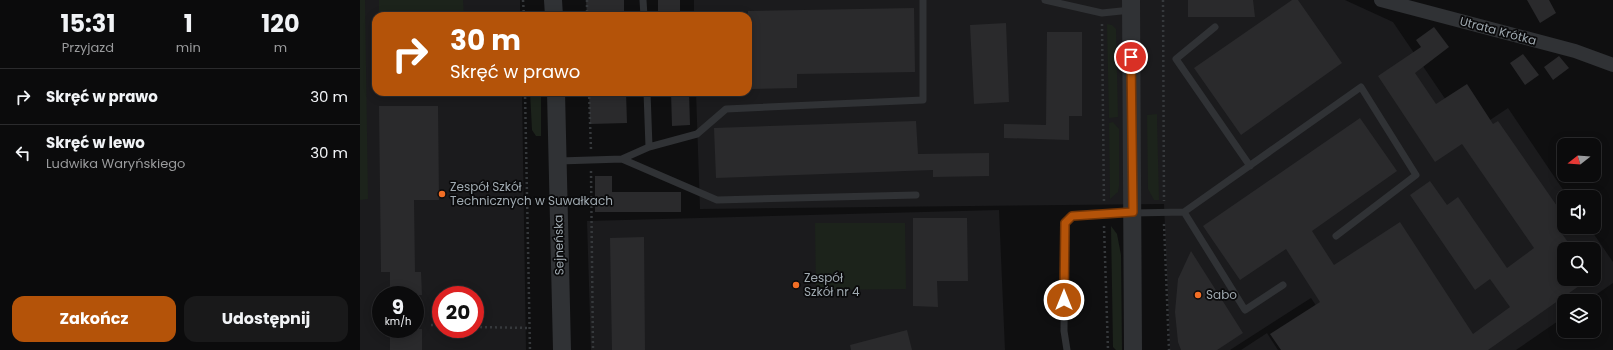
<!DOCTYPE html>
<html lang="pl">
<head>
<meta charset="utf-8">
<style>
	body { margin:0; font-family:Poppins,sans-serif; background:#19191a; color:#f1f3f6; height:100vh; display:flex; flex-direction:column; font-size:15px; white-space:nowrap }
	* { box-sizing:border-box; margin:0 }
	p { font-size:13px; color:#9a9b9d }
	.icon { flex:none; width:22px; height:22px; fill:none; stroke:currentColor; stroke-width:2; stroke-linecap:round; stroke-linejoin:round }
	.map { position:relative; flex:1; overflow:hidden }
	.side { display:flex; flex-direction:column; background:#0b0b0c; width:360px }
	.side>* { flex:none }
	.hud { position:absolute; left:12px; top:12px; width:380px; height:84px; border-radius:12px; box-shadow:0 2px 10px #0003,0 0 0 1px #2b2b2d; background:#b45309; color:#fff; overflow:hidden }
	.needle { width:26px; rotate:253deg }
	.buttons { position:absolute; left:1197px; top:138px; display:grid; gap:8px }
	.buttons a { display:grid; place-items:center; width:44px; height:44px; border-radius:8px; background:#0b0b0c; box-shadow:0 2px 10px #0003,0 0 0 1px #2b2b2d; font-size:20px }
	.speed { position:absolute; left:12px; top:286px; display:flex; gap:8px; font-size:20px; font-weight:700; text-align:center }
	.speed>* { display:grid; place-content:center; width:52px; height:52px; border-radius:50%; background:#0b0b0c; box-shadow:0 2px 10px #0003,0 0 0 1px #2b2b2d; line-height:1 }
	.speed small { font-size:10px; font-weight:400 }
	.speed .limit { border:6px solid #d22; background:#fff; color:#111 }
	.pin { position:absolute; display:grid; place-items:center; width:34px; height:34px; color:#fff; margin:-17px; border:2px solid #fff; border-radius:50%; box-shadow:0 1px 4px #0007 }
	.me { position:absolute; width:44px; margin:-22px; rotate:0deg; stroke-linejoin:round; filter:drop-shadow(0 0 3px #0008) }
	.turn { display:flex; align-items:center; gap:14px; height:84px; padding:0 12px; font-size:18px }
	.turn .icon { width:52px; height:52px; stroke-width:2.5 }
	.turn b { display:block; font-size:28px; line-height:34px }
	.eta { display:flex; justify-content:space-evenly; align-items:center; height:68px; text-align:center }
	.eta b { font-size:24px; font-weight:700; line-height:28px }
	.primary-button { display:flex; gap:8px; margin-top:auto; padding:8px 12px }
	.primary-button a { flex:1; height:46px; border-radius:12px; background:#b45309; color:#fff; font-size:16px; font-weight:700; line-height:46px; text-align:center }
	.primary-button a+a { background:#19191a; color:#f1f3f6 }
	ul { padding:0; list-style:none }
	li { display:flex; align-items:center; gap:12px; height:56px; padding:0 12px; border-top:1px solid #2b2b2d }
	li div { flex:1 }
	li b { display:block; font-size:15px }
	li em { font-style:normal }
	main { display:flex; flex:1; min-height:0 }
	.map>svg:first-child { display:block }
	.built { fill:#1b1b1d; fill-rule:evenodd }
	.green { fill:#1c231b }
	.building { fill:#2a2a2c }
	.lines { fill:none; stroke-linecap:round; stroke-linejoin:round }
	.path { stroke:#36393c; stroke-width:2.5; stroke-dasharray:2 3; stroke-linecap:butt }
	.service { stroke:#303235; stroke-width:7 }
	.minor { stroke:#303235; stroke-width:14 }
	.tertiary { stroke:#303235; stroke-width:18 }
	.route-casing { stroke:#753606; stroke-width:10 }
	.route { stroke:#b45309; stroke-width:7 }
	.poi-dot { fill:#f26e25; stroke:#0a0a0b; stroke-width:1.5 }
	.labels { text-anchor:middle; stroke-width:3.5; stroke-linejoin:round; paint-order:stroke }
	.street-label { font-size:12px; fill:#a0aab1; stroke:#0a0a0b }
	.poi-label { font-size:12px; fill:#a0aab1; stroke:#0a0a0b; text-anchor:start }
</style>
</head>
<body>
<main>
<section class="side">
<div class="eta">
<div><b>15:31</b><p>Przyjazd</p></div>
<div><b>1</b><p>min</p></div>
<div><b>120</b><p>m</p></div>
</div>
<ul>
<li><svg class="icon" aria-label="right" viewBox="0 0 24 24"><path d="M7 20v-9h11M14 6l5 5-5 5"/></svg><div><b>Skręć w prawo</b></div><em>30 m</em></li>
<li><svg class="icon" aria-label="left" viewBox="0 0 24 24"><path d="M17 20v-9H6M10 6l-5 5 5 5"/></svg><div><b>Skręć w lewo</b><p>Ludwika Waryńskiego</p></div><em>30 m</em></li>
</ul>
<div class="primary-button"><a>Zakończ</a><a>Udostępnij</a></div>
</section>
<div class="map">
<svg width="1253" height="350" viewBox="0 0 1253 350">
	<rect width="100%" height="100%" fill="#0f0f10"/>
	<path class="built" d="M0,0H160V16H16V92H162L166,350H0ZM21,295H55V329H21ZM81,295H115V329H81Z
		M334,0H985L1033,22L1109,134L1148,108L1208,197H1204V227H1229L1253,262V283L1227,301H1204V317L1156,350H985L951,298L870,350H810L804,204L340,209L336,92H388V16H334ZM1204,249H1234V279H1204Z
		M639,210L645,350H231L227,221Z
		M907,333L918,350H881Z"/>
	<path class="green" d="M0,0H5L8,199L0,200Z
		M19,0H103L104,16H19Z
		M747,24L752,25L756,29L758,117L749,118Z
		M170,92H181V136H176L172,130Z
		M797,114V119L799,200H794L788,189L787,115Z
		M753,122L759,129V186L758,192L750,199L749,123Z
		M455,223H545L546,289L456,290Z
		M751,226L757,234L761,255L762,350H756L753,347Z"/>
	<path class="building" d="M226,0H264V16H227Z
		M298,0H320V16H298Z
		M828,0H893L895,17H828Z
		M932,0H938L982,63L881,135L834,68Z
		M1167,0H1189L1196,13L1180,23Z
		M554,8L555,72L437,74V88L391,89L390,77H388V11Z
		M646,23L649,102L614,104L610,25Z
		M1074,27L1089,47L1055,73L1076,104L1107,84L1133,124L1138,121L1204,216V228L1200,231L1213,249H1204V279H1229L1128,350H921L910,334L960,302L926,249L880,280L843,226L1000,118L1037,171L952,231L974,265L1040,222L1113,334L1150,307L1130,279L1115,290L1050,195L1070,181L1087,205L1098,197L1147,268L1174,248L1102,144L1075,162L1018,76L1061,47L1056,40Z
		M687,32H722V116H709V140L644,138V124L686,125Z
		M1163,54L1179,75L1165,85L1150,63Z
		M1199,56L1209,68L1193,80L1184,67Z
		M229,92H266L267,123L230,124Z
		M311,92H329L330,125L312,126Z
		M19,106H78L79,200H54L55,272H61L62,295H30V272H21Z
		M556,121L558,154L629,153V176L573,177V170L356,178L354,128Z
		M235,176H252V192H321V212H235Z
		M553,218H607L608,281H577L578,307L553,306Z
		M284,237L285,350H252L250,238Z
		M831,251L883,333L857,350H821L818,342L815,312L818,279Z
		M30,329H62V350H30Z
		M547,330L552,350H491L490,345Z"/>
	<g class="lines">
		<path class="path" d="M163,0L164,16
			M227,0V16
			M803,0L804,201
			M742,24L744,203
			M165,92L170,350
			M229,92L231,150
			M231,171L233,350
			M804,224L809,350
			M744,226L748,350
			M71,325H81
			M115,327L170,328"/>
		<path class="service" d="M283,0L284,16
			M685,0L742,13L771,10
			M855,27L816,59L890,166
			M289,147L337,134L366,109L563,100V0
			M262,159L289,147L287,92
			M199,161L262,159L357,200L556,195
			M824,212L885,310L923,285
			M707,350L704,331L705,223L712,216L773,213L824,212L1001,87L1056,175L976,236"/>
		<path class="minor" d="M1021,0L1215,51L1253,65"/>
		<path class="tertiary" d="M193,0L194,16
			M771,0L773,350
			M196,92L202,350"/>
	</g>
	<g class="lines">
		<defs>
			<path id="route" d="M704,300L705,223L712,216L773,212L771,57"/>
		</defs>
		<use href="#route" class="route-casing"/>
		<use href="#route" class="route"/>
	</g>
	<g class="poi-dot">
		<circle cx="82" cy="194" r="4"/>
		<circle cx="436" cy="285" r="4"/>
		<circle cx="838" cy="295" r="4"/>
	</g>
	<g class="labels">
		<g class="street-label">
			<text transform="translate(1138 31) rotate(15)" y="4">Utrata Krótka</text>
			<text transform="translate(199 245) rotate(-91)" y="4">Sejneńska</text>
		</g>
		<g class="poi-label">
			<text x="90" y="191">Zespół Szkół<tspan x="90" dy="14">Technicznych w Suwałkach</tspan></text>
			<text x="444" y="282">Zespół<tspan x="444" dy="14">Szkół nr 4</tspan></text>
			<text x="846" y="299">Sabo</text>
		</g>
	</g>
</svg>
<div class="buttons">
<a><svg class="needle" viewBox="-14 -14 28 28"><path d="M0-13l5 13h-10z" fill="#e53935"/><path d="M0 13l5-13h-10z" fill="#9a9b9d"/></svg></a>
<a><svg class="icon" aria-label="sound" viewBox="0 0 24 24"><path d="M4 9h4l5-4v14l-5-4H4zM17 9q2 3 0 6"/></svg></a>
<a><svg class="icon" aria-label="search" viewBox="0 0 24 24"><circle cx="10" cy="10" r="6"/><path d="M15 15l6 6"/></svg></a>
<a><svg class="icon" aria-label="layers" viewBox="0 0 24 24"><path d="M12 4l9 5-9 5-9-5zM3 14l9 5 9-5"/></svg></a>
</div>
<div class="speed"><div>9<small>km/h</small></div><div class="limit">20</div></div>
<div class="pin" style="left:771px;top:57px;background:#d93025"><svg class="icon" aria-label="arrive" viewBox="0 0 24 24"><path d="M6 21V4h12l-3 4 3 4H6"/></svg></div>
<svg class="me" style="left:704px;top:300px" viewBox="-20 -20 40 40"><circle r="17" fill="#b45309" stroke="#fff" stroke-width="3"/><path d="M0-11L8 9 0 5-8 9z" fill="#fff"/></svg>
<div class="hud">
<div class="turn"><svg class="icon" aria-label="right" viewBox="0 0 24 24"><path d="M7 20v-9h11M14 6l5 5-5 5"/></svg><div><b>30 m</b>Skręć w prawo</div></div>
</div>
</div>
</main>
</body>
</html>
